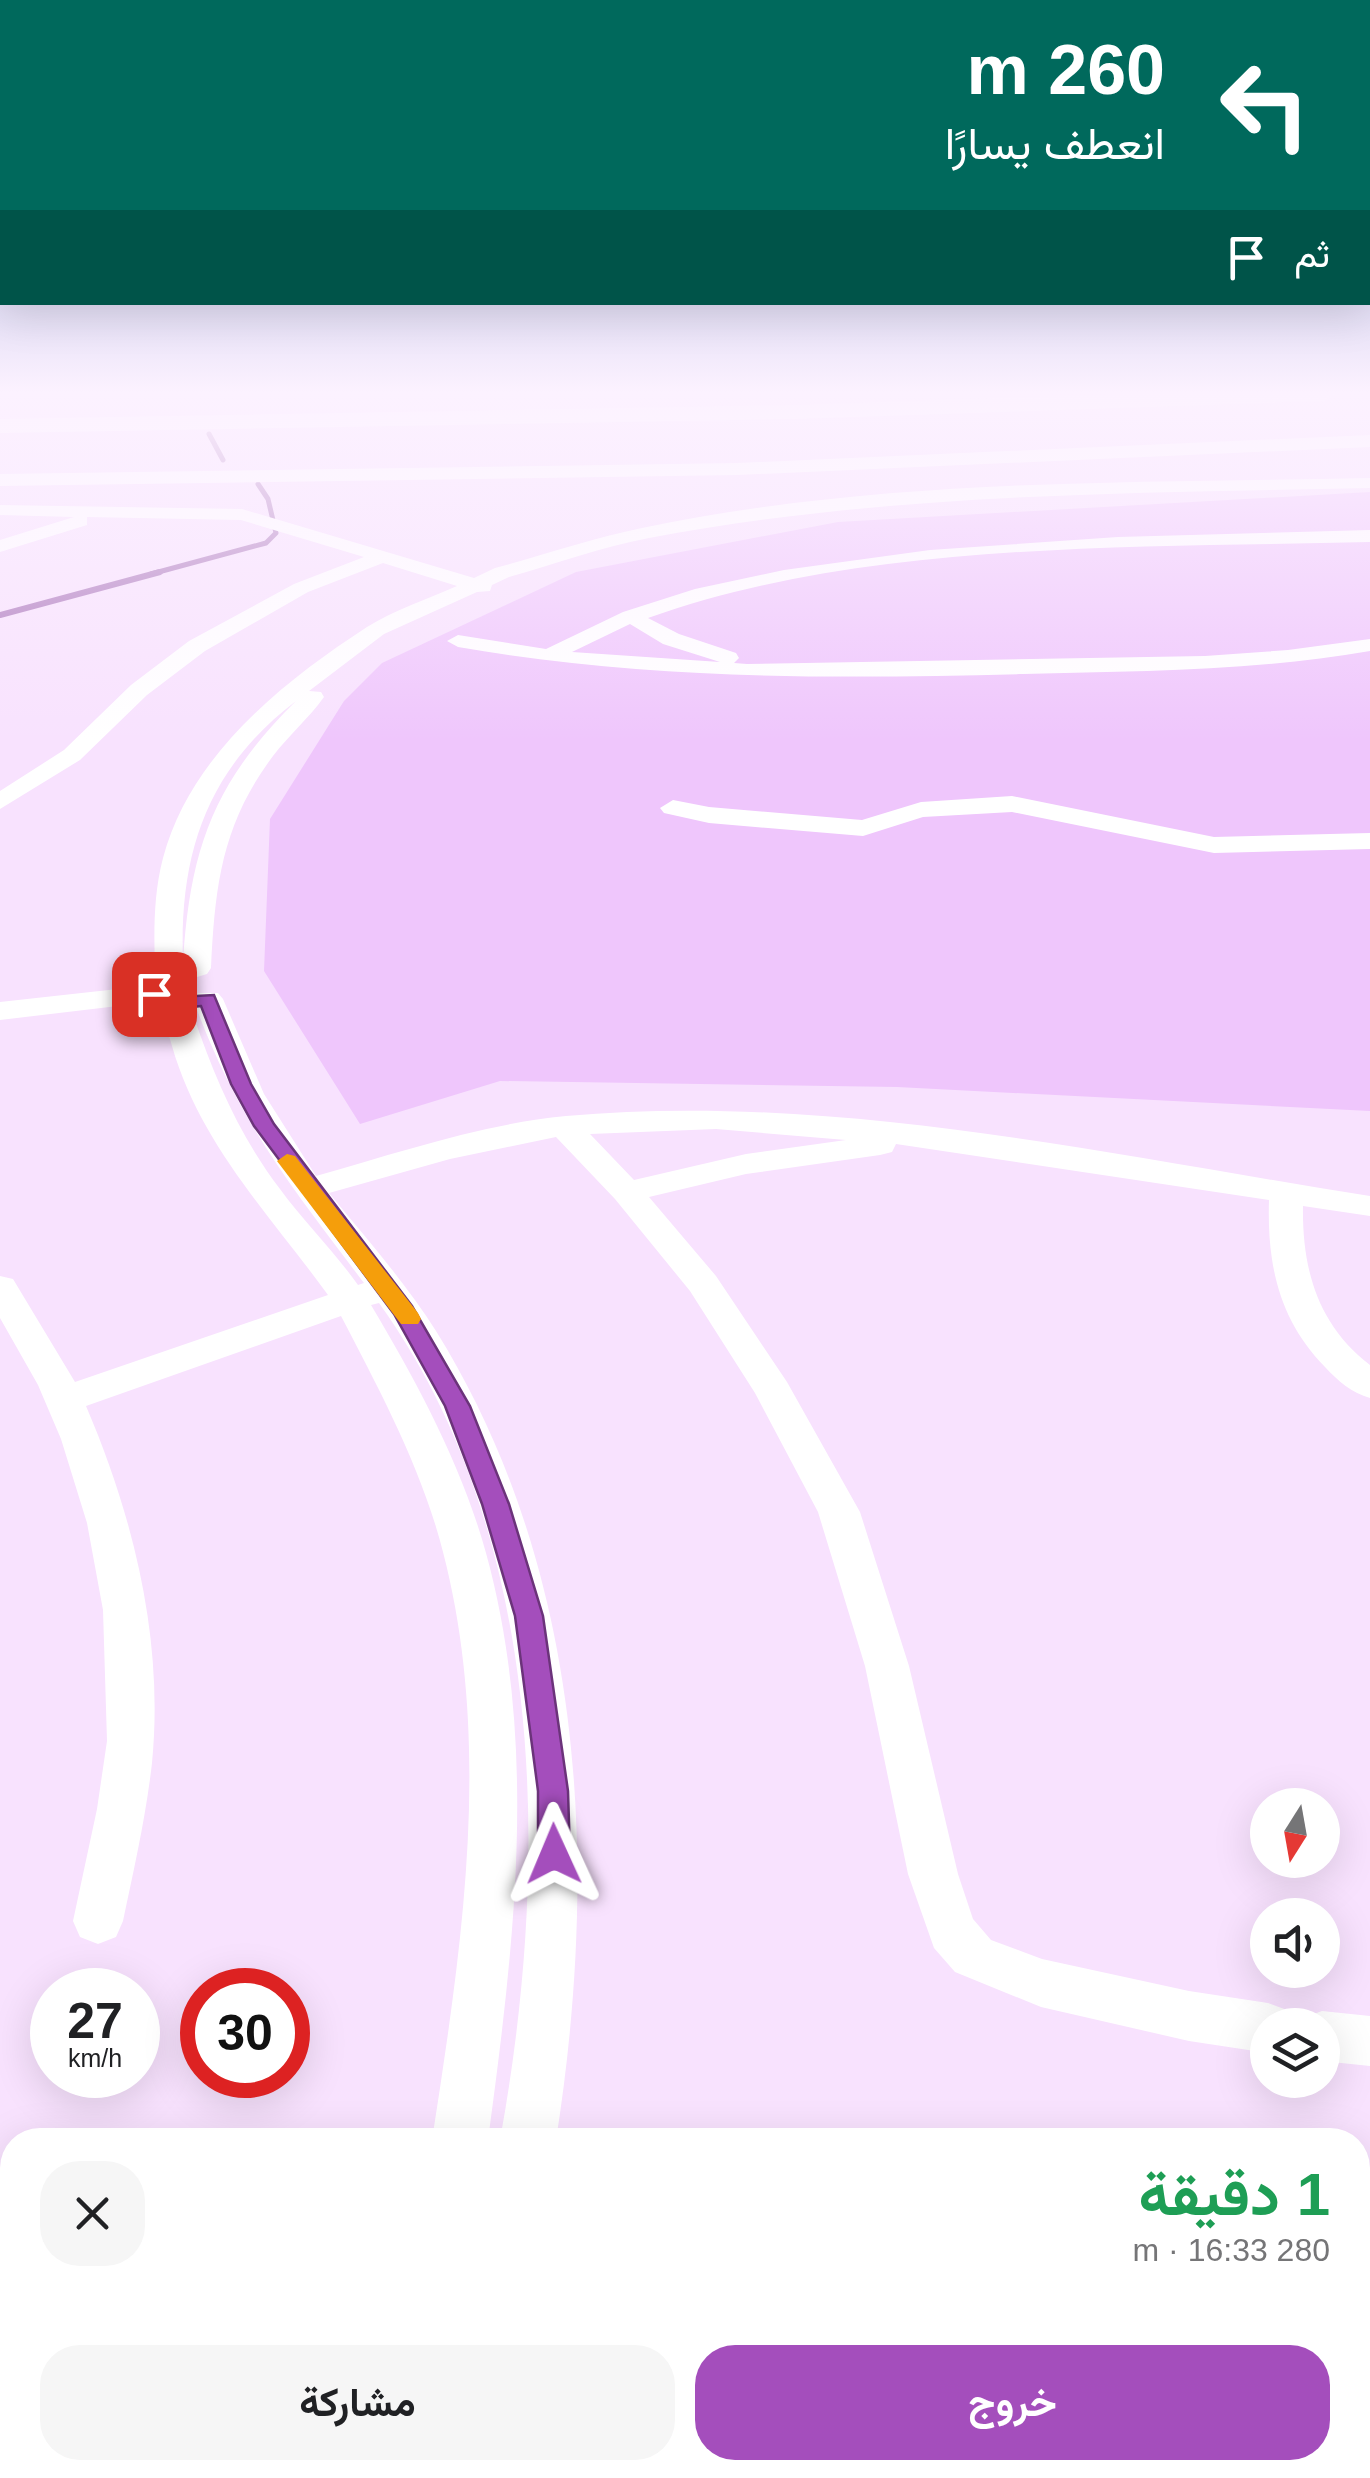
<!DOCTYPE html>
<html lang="ar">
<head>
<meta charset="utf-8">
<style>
	body { margin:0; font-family:Arial,Vazirmatn,sans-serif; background:#f6f6f6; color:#202124; direction:rtl; height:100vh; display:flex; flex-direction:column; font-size:38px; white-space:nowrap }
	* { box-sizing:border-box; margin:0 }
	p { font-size:32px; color:#757577 }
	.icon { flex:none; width:55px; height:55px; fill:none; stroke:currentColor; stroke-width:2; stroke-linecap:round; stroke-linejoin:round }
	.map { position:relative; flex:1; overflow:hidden; direction:ltr }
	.details { position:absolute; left:0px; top:2128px; width:1370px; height:352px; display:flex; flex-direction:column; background:#fff; border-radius:40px 40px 0 0; box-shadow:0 10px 40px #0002; direction:rtl }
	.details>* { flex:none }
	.hud { position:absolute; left:0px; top:0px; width:1370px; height:305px; box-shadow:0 10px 40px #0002; direction:rtl; background:#00695c; color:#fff; overflow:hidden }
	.needle { width:65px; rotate:191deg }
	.tools { position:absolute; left:1250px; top:1788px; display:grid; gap:20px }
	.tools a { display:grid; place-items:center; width:90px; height:90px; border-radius:50%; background:#fff; box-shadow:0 10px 40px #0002; font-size:50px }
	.speed { position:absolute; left:30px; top:1968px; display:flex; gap:20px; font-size:50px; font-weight:700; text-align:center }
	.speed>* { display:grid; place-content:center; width:130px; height:130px; border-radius:50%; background:#fff; box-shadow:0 10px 40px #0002; line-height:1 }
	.speed small { font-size:25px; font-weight:400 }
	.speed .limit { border:15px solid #d22; background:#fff; color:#111 }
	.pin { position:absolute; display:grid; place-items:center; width:85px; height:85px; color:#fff; margin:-42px; border-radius:20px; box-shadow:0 5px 15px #0006 }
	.me { position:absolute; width:110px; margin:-55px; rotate:359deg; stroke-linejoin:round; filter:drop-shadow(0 0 8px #0008) }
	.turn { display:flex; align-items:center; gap:35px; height:210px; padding:0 40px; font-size:45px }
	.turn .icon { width:130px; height:130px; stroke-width:2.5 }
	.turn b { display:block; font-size:70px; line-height:85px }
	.then { display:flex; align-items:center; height:95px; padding:0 40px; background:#0003; gap:20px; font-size:38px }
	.round { display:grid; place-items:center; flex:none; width:105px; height:105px; border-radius:40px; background:#f6f6f6 }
	.overview { display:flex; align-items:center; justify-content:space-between; height:170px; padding:0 40px }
	h1 { font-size:60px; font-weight:700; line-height:75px; color:#1e9e55 }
	.cta { display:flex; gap:20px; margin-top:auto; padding:20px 40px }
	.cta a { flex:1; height:115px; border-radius:40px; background:#a44ebc; color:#fff; font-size:40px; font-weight:700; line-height:115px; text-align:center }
	.cta a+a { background:#f6f6f6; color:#202124 }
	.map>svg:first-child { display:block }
	.green { fill:#efc6fc }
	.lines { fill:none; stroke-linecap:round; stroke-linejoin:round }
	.stream-far1 { stroke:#ad79bd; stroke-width:5 }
	.stream { stroke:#ad79bd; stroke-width:6 }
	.minor { fill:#fff; fill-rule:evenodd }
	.major { fill:#fff; fill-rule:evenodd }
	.highway { fill:#fff; fill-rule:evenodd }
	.route { fill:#a44ebc; stroke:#6b337a; stroke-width:2.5 }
	.slow { fill:#f59e0b }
</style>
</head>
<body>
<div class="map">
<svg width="1370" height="2478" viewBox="0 0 1370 2478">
	<rect width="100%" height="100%" fill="#f8e2fe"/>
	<path class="green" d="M1370,492V1111L897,1087L500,1081L360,1124L264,971L270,819L344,701L382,663L576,572L838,522Z"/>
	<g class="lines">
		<path class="stream-far1" d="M209,434L223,460
			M151,574L266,543L276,533L268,499L258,484"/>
		<path class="stream" d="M0,615L160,572"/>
		<path class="minor" d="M1370,478V488C1129,493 887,493 649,538C602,547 555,564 509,577L492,585L490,591L477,592L384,634L309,691L321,692L324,697C309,718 289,735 273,756C222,824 215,885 211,968L207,974L197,977L183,969L179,979H159L155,973C154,935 153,896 163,858C190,756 281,683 367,627C394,610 428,599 457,586L383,563L308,592L205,651L147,695L80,760L0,809V791L64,750L131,685L189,641L294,584L364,557L241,520L87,517V525L0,552V540L74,517L0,515V505L242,509L474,578L495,568C544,555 593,538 642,528C880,478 1128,483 1370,478ZM296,701C214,782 190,848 183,962C179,853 207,769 296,701Z
			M1370,530V542C1142,548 864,540 648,618L679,634L736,653L739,658L734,663L747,664L1205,656L1288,650L1370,639V651C1255,671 1139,671 1023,674C833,679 646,680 458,647L447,641L458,635L546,649L623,612L695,589L784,570L930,550L1118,537ZM630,624L663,644L720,662L572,652Z
			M1012,796L1214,837L1370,833V849L1214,853L1012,812L923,817L863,836L709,823L664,813L660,808L673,800L709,807L862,820L921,802Z
			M154,985L164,988L167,996L184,997L189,1003C212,1071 236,1131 280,1189C304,1222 334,1251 358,1285L364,1283C289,1184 236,1118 193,999L198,993H218L223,999L264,1094L316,1176C397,1153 482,1124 566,1116C832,1092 1109,1155 1370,1196V1216L1303,1206C1302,1270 1318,1325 1370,1365V1398C1352,1393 1338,1381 1325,1367C1279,1320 1267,1265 1269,1200L896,1144L892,1152L880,1155L746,1174L649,1197L716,1276L787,1382L860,1512L909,1666L958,1874L973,1919L991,1940L1042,1959L1189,1991L1268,2003L1287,2010L1293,2025H1268V2053L1189,2041L1041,2007L955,1972L934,1948L908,1874L865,1666L818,1512L755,1393L690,1291L615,1199L556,1137L450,1159L329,1193C366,1238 405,1282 436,1331C586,1572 599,1867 556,2140H500C550,1866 548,1538 379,1303L371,1305C417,1382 462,1466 486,1553C539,1745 514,1946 488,2140H432C462,1946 493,1745 443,1552C422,1469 380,1391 341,1316L86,1406C134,1518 164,1641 152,1763C146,1816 134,1869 123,1921L116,1937L98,1944L80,1937L73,1921L97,1809L107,1741L103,1610L87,1523L61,1439L38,1385L0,1318V1276L13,1279L75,1382L328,1295C270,1215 200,1144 172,1046C168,1031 161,1015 160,1001L0,1020V1002ZM716,1129L846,1140L746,1154L634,1180L590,1134Z
			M1322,2011L1370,2016V2066L1322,2061V2025H1300L1303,2018Z
			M1358,2412L1370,2415V2477L1342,2468H1358Z"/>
		<path class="major" d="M1370,435V447L738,475L0,486V474L738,463Z"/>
		<path class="highway" d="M1126,394H1336L1325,401L795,419L0,433V419L795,405Z"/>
	</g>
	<linearGradient id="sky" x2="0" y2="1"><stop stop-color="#909cd7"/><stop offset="0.53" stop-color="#fcf2ff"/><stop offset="1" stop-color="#fcf2ff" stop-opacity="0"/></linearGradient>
	<rect width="1370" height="741" fill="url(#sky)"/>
	<path class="route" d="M154,989L177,997L214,995L251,1084L274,1124L412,1306L470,1406L509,1504L543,1616L568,1791L570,1854L565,1864L554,1868L542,1864L538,1854V1791L515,1616L482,1504L445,1406L394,1314L254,1126L231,1084L201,1006C178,1009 162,1010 144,994Z"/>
	<path class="slow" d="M287,1154L295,1156L418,1313L421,1319L418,1324H401L277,1161Z"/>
</svg>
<div class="tools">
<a><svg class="needle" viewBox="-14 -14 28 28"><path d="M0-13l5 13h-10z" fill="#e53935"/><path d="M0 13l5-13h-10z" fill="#757577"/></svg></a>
<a><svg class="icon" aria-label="sound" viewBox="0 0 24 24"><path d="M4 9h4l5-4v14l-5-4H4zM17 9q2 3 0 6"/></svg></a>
<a><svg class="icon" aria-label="layers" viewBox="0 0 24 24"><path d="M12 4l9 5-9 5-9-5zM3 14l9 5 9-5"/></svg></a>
</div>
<div class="speed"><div>27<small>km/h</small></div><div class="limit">30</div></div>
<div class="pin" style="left:154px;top:994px;background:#d93025"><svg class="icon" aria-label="arrive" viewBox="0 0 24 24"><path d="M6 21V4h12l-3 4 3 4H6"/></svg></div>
<svg class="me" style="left:554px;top:1854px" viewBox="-20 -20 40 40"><path d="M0-17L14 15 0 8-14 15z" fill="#a44ebc" stroke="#fff" stroke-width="4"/></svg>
<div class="hud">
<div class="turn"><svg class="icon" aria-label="left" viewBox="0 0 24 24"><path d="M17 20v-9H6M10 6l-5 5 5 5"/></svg><div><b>260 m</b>انعطف يسارًا</div></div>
<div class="then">ثم<svg class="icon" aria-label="arrive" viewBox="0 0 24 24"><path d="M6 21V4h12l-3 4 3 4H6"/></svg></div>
</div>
<section class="details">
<div class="overview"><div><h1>1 دقيقة</h1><p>280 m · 16:33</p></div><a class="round"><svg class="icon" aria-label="close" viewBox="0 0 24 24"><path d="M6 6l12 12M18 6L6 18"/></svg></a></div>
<div class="cta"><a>خروج</a><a>مشاركة</a></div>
</section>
</div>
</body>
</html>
